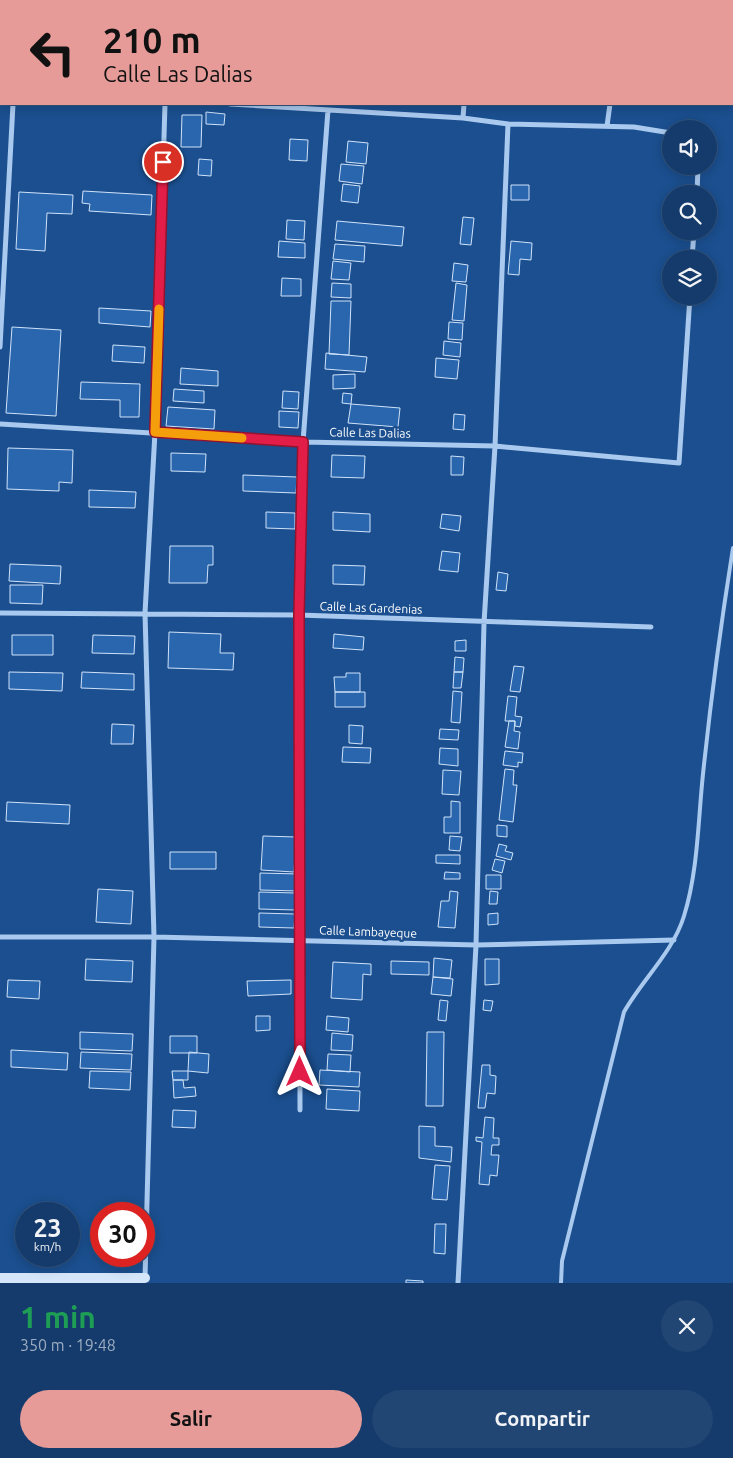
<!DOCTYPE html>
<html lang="es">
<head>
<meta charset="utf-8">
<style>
	body { margin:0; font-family:Ubuntu,sans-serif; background:#214673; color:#f1f3f6; height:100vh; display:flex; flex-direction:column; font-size:19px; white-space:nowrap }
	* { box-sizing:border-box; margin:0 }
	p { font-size:16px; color:#9dadc1 }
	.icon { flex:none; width:28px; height:28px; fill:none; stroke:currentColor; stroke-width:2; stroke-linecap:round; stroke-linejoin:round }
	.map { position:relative; height:1283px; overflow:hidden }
	.details { display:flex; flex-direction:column; background:#143b6b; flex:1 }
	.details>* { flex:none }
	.guide { position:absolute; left:0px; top:0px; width:734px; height:105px; box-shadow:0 2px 12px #0003,0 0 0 1px #33557e; background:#e69b98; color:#111; overflow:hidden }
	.buttons { position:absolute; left:662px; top:120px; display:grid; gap:10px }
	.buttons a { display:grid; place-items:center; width:55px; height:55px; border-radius:50%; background:#143b6b; box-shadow:0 2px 12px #0003,0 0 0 1px #33557e; font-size:25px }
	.speed { position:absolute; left:15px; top:1202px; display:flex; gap:10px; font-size:25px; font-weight:700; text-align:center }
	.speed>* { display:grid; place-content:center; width:65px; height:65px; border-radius:50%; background:#143b6b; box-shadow:0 2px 12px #0003,0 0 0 1px #33557e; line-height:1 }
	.speed small { font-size:12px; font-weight:400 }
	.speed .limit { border:8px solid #d22; background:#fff; color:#111 }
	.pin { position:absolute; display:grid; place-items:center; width:42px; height:42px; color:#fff; margin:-21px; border:2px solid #fff; border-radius:50%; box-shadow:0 1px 5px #0007 }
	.me { position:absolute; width:55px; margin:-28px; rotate:0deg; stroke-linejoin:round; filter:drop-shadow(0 0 4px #0008) }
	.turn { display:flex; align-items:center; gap:18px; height:105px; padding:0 20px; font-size:22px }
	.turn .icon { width:65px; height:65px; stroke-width:2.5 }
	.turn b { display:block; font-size:35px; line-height:42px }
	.round { display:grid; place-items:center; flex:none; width:52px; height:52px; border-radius:26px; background:#214673 }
	.overview { display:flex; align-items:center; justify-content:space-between; height:85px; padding:0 20px }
	h1 { font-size:30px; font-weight:700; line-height:38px; color:#1e9e55 }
	.action { display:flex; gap:10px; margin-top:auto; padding:10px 20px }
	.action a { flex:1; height:58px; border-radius:30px; background:#e69b98; color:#111; font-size:20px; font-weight:700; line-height:58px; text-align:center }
	.action a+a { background:#214673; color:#f1f3f6 }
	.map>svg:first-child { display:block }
	.building { fill:#2a66ad; stroke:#cfe3fa }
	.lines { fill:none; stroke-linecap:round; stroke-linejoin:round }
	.lane { stroke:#a9c9ee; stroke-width:4 }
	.street { stroke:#a9c9ee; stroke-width:5 }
	.secondary { stroke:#d6e6fa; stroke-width:10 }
	.route-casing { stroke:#92132f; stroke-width:12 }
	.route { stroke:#e11d48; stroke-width:9 }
	.slow { stroke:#f59e0b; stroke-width:9 }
	.labels { text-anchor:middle; stroke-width:5; stroke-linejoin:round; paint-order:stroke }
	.street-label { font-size:12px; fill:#fff; stroke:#1b4f8f }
</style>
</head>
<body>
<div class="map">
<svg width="733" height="1283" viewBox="0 0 733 1283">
	<rect width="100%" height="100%" fill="#1b4f8f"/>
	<path class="building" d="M0,51H1V70H0Z
		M206,112L225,114L224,125L206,124Z
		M182,115H202L201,147H181Z
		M290,139L308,140L307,161L289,160Z
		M348,141L368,143L366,164L346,162Z
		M199,159L212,160L211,176L198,175Z
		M341,164L364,166L362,184L339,181Z
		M343,184L360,186L358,203L341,201Z
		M511,185H529V200H511Z
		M83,191L152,195L151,215L89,211L90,204L82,203Z
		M19,192L73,195L72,214L47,213L45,251L16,249Z
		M463,217L474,218L471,245L460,244Z
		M287,220L305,221L304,240L286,239Z
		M337,221L404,227L402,246L335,240Z
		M279,241L305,243V258L278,257Z
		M511,241L532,243L531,260L520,259L519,275L508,274Z
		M335,244L365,246L364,262L333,259Z
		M333,261L351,263L349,280L331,279Z
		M454,263L468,265L466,282L452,281Z
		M282,278L301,279V296H281Z
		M332,283L351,284V298L331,297Z
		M456,283L467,285L464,321L452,320Z
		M331,301H351L349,355L329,354Z
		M99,308L151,311L150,327L99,323Z
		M449,322L463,323L462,340L448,339Z
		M12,327L61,330L56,416L6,413Z
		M444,341L461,343L460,357L443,355Z
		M113,345L145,347L144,363L112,361Z
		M326,353L367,357L365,372L325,369Z
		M436,358L459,360L457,379L435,377Z
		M181,368L218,371V386L180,384Z
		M355,374V388L333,389V375Z
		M81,382L140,384L139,417H120V400L80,399Z
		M174,389L204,391V403L173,401Z
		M283,391L299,392L298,409L282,408Z
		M343,393L352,394L351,404L342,403Z
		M351,404L400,408L398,427L348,423Z
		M168,407L215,410L214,429L166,426Z
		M279,411L299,412L298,428L279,427Z
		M454,414L465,415L464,430L453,429Z
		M8,448L73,450L72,483L59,482V491L7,489Z
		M171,453L206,454L205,472L171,471Z
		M332,455L365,456L364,478L331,477Z
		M451,456L464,457L463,475H451Z
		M243,475L297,477L296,493L243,491Z
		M89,490L136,492L135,508L89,507Z
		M266,512L295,513V529L266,528Z
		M333,512L370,514V532L333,530Z
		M442,514L461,516L459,531L440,528Z
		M170,546H213V565H208L207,583H169Z
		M442,551L460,553L458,572L439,570Z
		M10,564L61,566L60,584L9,581Z
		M333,565L365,566L364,585L333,584Z
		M498,572L508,574L506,591L496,590Z
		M10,585H43L42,604L10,603Z
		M169,632L221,634L220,653H234L233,670L168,668Z
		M334,634L364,637L363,650L333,648Z
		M12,635H53V655H12Z
		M93,635L135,636L134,654L92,653Z
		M466,640V651H455V641Z
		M455,657L464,658L463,672H454Z
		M514,666L524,667L520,692L510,691Z
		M9,672L63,673L62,691L9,689Z
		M82,672L134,674V690L81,688Z
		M454,672H463L461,688H453Z
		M346,673H360V692H335L334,677H346Z
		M453,691L462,692L460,723L451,722Z
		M335,692H365V707H335Z
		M508,696L517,697L515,716L522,717L520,727L515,726V721H505Z
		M509,721H515L514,731L520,732L518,749L505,747Z
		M112,724L134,725L133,744H111Z
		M349,725L363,726L362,744L349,743Z
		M440,729L459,730L458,740L439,739Z
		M343,747L371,748L370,763L342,762Z
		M440,748L458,749V766L439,764Z
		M505,751L523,753L522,763L518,762V767L503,765Z
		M505,769L514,770L513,785H517L513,822L499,820Z
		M443,770L461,771L459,795L442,794Z
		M451,801L460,802V833H444V817H451Z
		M7,802L70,805L69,824L6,821Z
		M497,825L507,826V837L497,836Z
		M263,836L296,837L294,872L261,870Z
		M450,836L462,837L460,851L449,850Z
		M499,844L507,846L505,851L513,853L511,860L496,856Z
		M170,852H216V869H170Z
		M436,855H460V864L436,863Z
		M495,859L505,861L502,873L492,870Z
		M445,872L460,873V879H444Z
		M260,873L299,874L298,891L260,890Z
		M486,875H501V889H486Z
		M98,889L133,891L131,924L96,922Z
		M450,891L458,892L455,928L438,927L441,901H449Z
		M490,891L498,892L497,904H489Z
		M259,892L296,893L295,910L259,909Z
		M259,913L295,914L294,928L259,927Z
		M498,913V924L488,925V914Z
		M434,958L452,960L450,978L433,977Z
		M86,959L133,961L132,982L85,980Z
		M485,959H499V984L485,985Z
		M391,961L429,962V975L391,974Z
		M333,962L371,964V975L363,974L362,1000L331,998Z
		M433,977L453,979L451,996L431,994Z
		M8,980L40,981L39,999L7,997Z
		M291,980V994L248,996L247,981Z
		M440,1000L448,1001L446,1021L438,1020Z
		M484,1000L493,1001L491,1011L483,1010Z
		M256,1016H270V1030L256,1031Z
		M327,1016L349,1018L348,1032L326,1030Z
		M80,1032L133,1034L132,1051L80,1049Z
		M427,1032H444L443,1106H426Z
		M332,1033L353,1035L352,1051L331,1050Z
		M170,1036H197V1053H170Z
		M11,1050L68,1053L67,1070L11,1067Z
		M81,1052L132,1054L131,1070L80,1068Z
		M189,1052L209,1054L208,1073L188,1071Z
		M328,1054L351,1055L350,1072L327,1070Z
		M482,1065H490V1075L496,1076L495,1094L487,1093L485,1108H478Z
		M320,1070L360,1072L359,1087L319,1085Z
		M90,1071L131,1072L130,1090L89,1088Z
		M172,1071H188V1080H173Z
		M173,1080H183L184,1088L195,1087L196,1096L174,1098Z
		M327,1089L360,1091L359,1111L326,1109Z
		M173,1110L196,1111L195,1128L172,1127Z
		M485,1117L494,1118L493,1138H499V1145H492L491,1155H499L497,1176L490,1175L489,1185L479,1184L482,1142L476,1141V1137L483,1138Z
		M419,1126L435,1127V1146L452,1147L451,1162L419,1158Z
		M435,1165L450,1166L447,1200L432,1199Z
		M435,1224H446L445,1254L434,1253Z
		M406,1280L423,1281V1283H406Z"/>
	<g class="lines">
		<path class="lane" d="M561,1283L562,1261L624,1012C642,980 673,952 684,916C698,871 698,821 703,774C711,698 721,623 733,548"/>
		<path class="street" d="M23,1V0
			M171,1V0
			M312,1V0
			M471,1V0
			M622,1V0
			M0,99H1
			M230,104L463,118L508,124L634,127L671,133
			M463,118L464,104
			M607,126L610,104
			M697,194L698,166
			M692,259L694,231
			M0,347L13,104
			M0,424L303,442L495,446L679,463L690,296
			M0,613L299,615L651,627
			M0,937H154L476,945L674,940
			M300,1110L299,615L303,442L328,110
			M145,1278L154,937L145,613L155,432L165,104
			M458,1283L476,945L484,623L495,446L508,124"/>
		<path class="secondary" d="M0,1278H145"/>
	</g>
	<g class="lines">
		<defs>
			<path id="route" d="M163,162L155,432L303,442L299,615L300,1072"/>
		</defs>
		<use href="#route" class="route-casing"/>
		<use href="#route" class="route"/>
		<path class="slow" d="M159,309L155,432L242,438"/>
	</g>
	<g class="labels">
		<g class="street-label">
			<text transform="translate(370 433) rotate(1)" y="4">Calle Las Dalias</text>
			<text transform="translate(371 608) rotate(2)" y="4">Calle Las Gardenias</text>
			<text transform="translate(368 932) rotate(2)" y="4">Calle Lambayeque</text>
		</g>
	</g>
</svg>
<div class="buttons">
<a><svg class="icon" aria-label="sound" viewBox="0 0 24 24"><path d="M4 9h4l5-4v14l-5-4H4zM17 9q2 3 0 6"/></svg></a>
<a><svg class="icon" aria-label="search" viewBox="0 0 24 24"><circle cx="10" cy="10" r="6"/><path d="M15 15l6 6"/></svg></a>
<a><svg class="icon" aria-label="layers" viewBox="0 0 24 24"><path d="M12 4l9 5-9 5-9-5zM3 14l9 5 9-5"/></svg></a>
</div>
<div class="speed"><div>23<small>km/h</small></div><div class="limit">30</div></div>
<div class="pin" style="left:163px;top:162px;background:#d93025"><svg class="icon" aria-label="arrive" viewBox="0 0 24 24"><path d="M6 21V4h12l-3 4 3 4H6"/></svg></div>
<svg class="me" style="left:300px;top:1072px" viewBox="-20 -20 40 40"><path d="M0-17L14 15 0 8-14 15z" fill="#e11d48" stroke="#fff" stroke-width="4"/></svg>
<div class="guide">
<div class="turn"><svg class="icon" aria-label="left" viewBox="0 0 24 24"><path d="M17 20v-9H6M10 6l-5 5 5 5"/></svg><div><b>210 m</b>Calle Las Dalias</div></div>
</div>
</div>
<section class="details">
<div class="overview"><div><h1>1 min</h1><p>350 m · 19:48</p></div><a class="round"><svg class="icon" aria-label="close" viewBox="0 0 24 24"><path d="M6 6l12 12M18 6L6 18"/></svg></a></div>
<div class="action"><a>Salir</a><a>Compartir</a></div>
</section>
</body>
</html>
